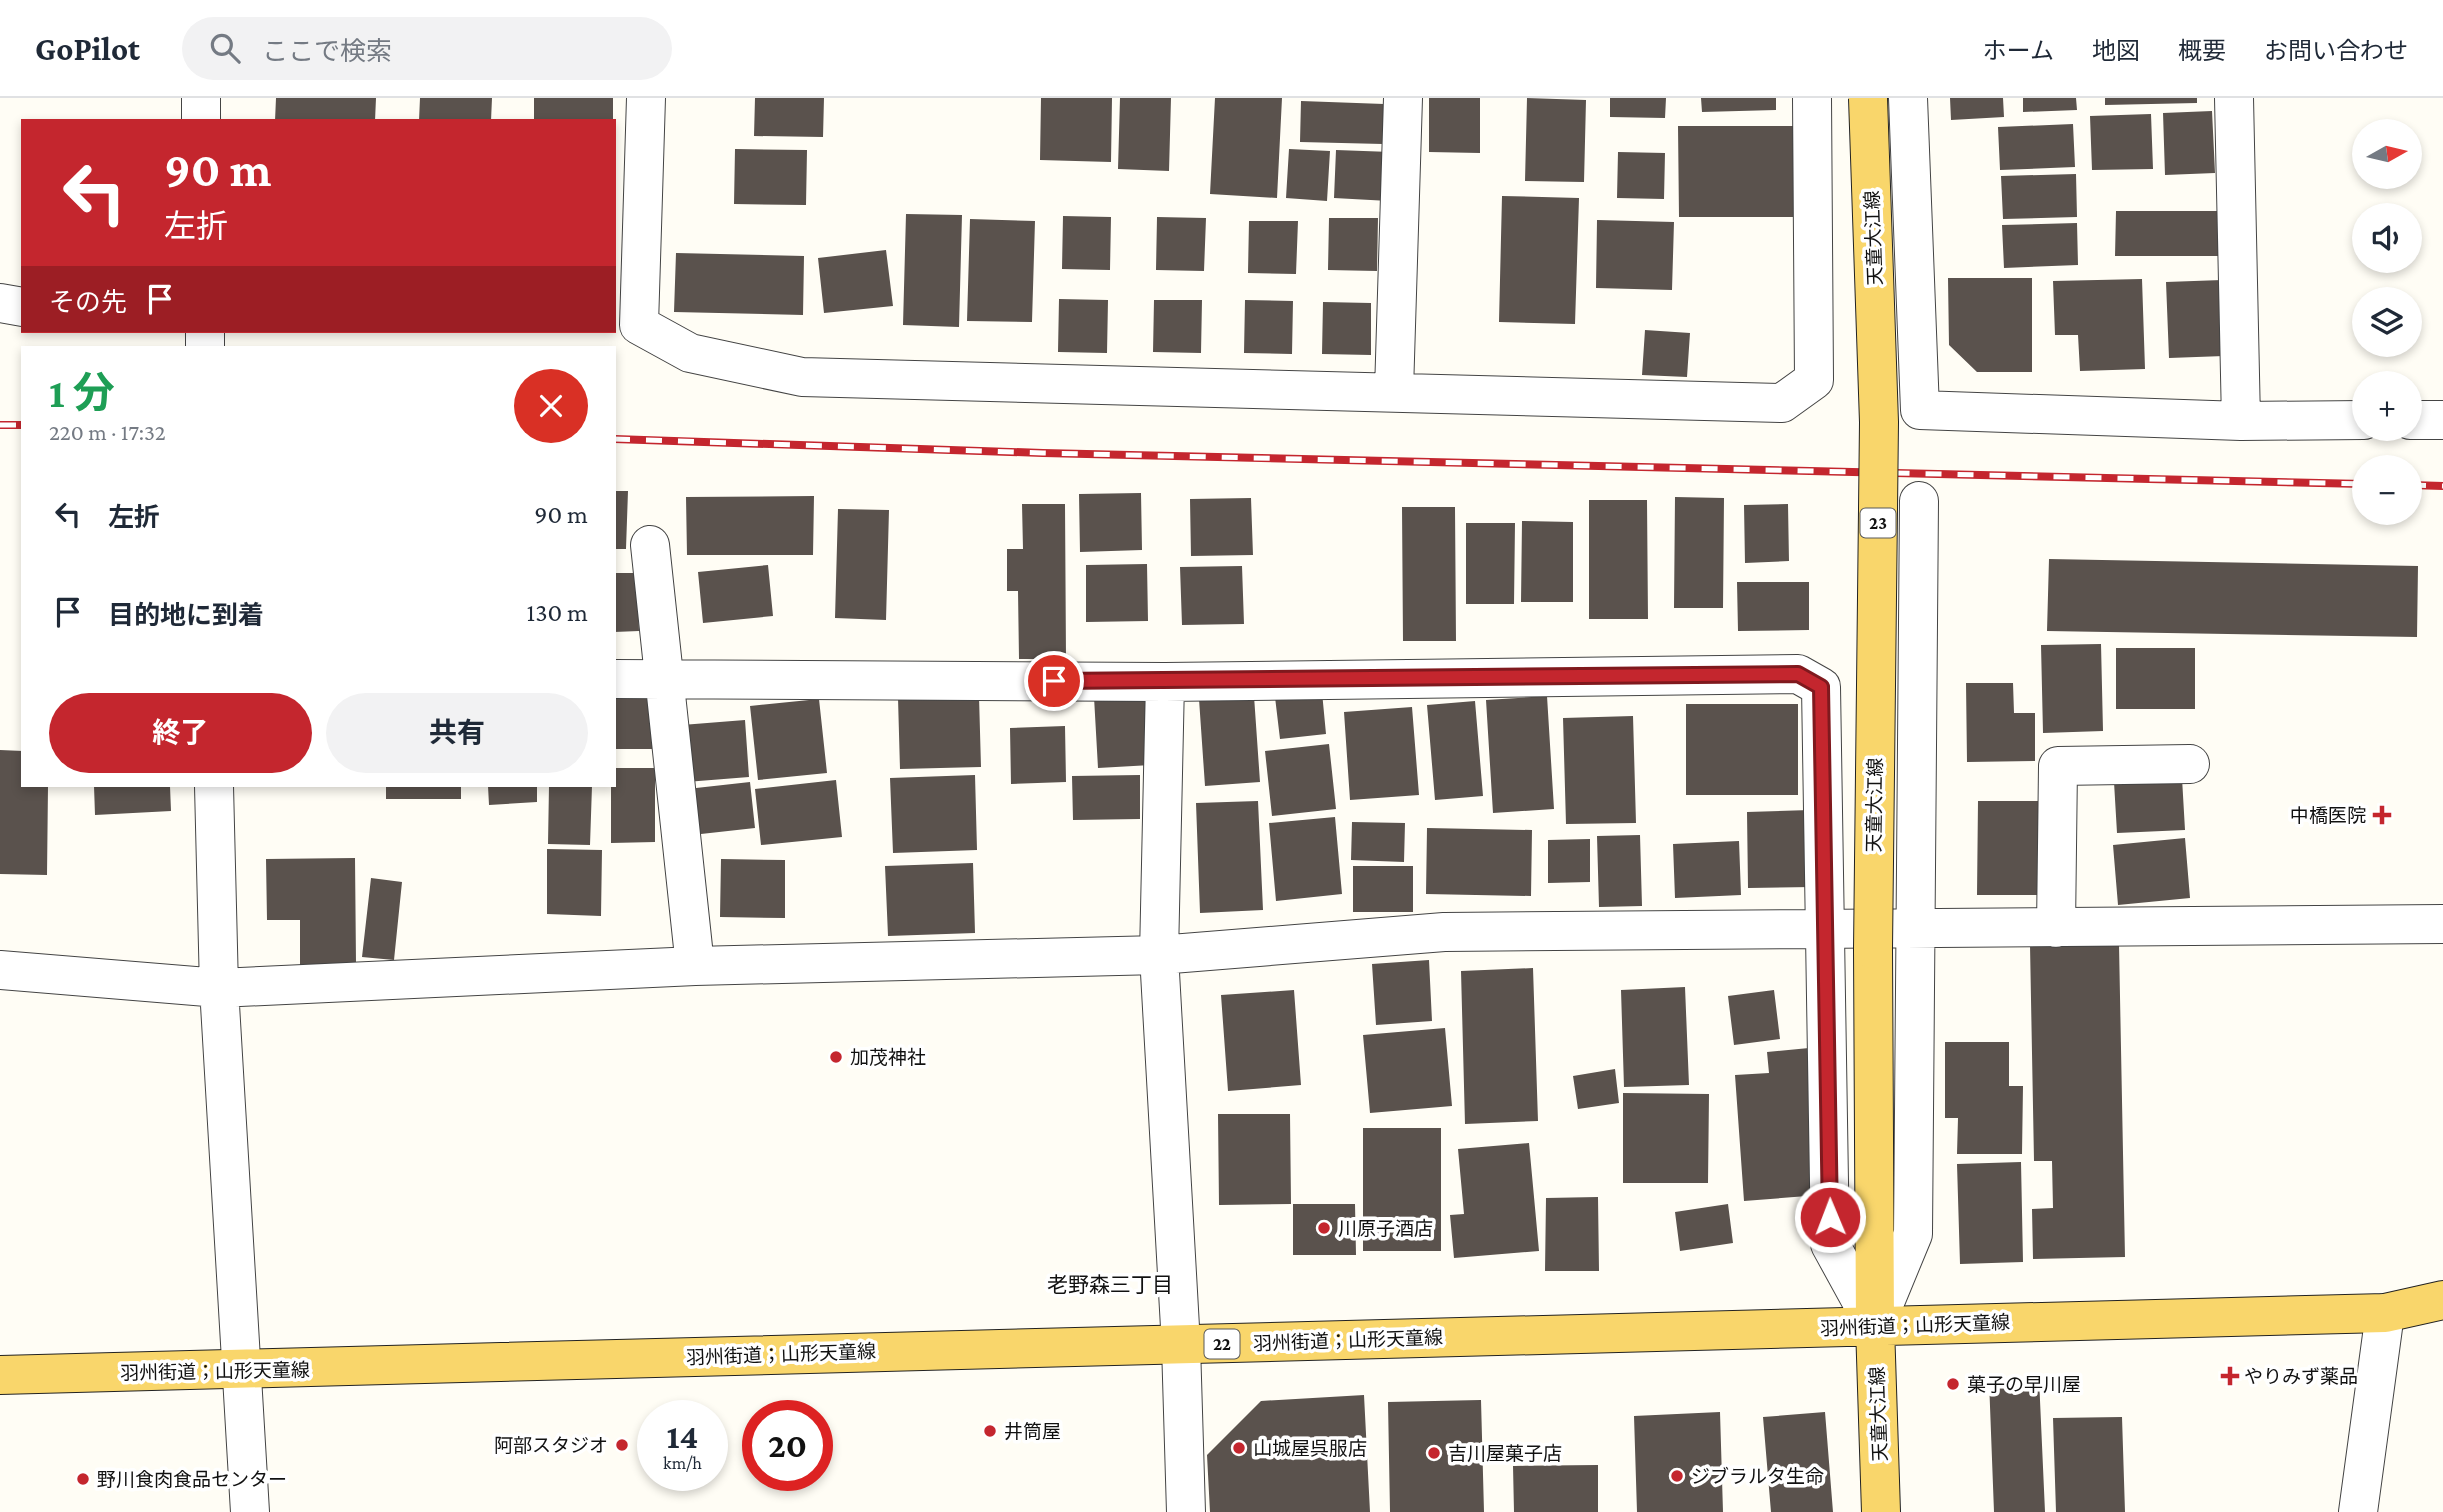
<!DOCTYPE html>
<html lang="ja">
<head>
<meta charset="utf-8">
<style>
	body { margin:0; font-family:"Crimson Pro","Noto Sans JP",serif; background:#f2f2f3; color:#1f2937; height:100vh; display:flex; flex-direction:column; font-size:26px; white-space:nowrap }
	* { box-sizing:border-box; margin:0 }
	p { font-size:23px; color:#747a83 }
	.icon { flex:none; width:38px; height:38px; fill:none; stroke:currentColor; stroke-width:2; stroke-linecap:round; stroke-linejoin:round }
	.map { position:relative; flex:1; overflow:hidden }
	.panel { position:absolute; left:21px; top:248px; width:595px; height:441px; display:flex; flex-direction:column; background:#fff; border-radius:0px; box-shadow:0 4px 10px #0003 }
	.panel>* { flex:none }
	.top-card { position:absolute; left:21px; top:21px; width:595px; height:214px; border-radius:0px; box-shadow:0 4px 10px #0003; background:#c4262e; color:#fff; overflow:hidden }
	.needle { width:46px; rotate:82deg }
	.tools { position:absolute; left:2352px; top:21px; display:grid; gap:14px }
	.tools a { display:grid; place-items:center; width:70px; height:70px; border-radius:50%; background:#fff; box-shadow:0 4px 10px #0003; font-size:35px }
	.speed { position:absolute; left:637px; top:1302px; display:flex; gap:14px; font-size:35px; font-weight:700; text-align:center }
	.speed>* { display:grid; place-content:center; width:91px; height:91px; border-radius:50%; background:#fff; box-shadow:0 4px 10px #0003; line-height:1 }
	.speed small { font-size:18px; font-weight:400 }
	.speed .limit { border:10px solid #d22; background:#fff; color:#111 }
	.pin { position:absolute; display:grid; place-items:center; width:60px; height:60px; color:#fff; margin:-30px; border:4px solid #fff; border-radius:50%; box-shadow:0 2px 7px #0007 }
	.me { position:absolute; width:77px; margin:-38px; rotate:359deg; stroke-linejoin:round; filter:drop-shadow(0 0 5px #0008) }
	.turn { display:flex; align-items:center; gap:24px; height:147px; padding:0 28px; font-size:32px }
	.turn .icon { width:91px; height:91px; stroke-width:2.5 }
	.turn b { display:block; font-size:49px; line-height:60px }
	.then { display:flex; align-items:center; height:66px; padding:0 28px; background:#0003; gap:14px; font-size:26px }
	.round { display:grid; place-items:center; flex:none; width:74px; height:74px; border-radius:37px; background:#f2f2f3 }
	.overview { display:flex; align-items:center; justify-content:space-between; height:119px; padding:0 28px }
	h1 { font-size:42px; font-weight:700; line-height:52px; color:#1e9e55 }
	.primary-button { display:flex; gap:14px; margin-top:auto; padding:14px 28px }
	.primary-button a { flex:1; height:80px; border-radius:42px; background:#c4262e; color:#fff; font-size:28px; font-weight:700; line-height:80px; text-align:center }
	.primary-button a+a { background:#f2f2f3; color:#1f2937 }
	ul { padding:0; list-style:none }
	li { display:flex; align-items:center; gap:21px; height:98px; padding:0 28px }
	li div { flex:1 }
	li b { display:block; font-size:26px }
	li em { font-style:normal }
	header { display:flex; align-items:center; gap:42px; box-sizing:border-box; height:98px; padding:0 35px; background:#fff; border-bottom:2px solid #e0e1e3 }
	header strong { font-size:33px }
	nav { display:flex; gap:38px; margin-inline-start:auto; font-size:24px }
	.search { width:490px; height:63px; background:#f2f2f3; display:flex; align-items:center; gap:18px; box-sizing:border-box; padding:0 24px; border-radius:38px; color:#747a83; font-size:26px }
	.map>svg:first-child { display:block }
	.building { fill:#5a524d }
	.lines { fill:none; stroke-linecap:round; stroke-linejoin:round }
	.minor-casing { stroke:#444; stroke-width:40 }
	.major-casing { stroke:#222; stroke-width:40 }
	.minor { stroke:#fff; stroke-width:38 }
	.major { stroke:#f9d66b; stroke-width:38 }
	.rail-casing { stroke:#c4262e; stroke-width:8 }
	.rail { stroke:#fff; stroke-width:5; stroke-dasharray:16; stroke-linecap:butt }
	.major-bridge-casing { stroke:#222; stroke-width:40; stroke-linecap:butt }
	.major-bridge { stroke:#f9d66b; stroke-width:38 }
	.route-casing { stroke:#7f191e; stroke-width:18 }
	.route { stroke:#c4262e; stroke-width:12 }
	.poi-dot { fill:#c4262e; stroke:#fff; stroke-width:2.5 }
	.labels { text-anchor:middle; stroke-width:7; stroke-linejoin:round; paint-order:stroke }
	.shield { fill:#fff; stroke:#585858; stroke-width:2 }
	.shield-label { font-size:18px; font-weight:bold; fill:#111 }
	.street-label { font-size:19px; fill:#111; stroke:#fff }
	.poi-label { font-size:19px; fill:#111; stroke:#fff; text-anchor:start }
	.neighbourhood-label { font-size:21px; fill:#111; stroke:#fff }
</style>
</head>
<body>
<header>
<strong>GoPilot</strong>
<div class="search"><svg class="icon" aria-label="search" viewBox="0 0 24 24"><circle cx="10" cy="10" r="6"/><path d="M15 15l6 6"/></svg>ここで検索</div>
<nav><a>ホーム</a><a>地図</a><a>概要</a><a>お問い合わせ</a></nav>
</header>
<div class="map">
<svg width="2443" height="1414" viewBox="0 0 2443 1414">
	<rect width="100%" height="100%" fill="#fffdf5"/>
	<path class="building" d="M276,0H376L375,23H275Z
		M420,0H492L491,23H419Z
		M534,0H613V23H534Z
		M755,0H824L823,39L754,38Z
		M1041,0H1112L1111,64L1040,62Z
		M1120,0H1171L1169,73L1118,71Z
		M1215,0H1282L1277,100L1210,96Z
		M1429,0H1480V55L1429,54Z
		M1527,0L1586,2L1584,84L1525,83Z
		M1610,0H1666L1665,20L1610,19Z
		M1701,0H1776V12L1702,14Z
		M1950,0H2003L2004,19L1951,22Z
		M2023,0H2076L2077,12L2023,14Z
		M2105,0H2197V5L2105,7Z
		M1301,3L1384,6L1383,46L1300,44Z
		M2212,13L2215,75L2165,77L2163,15Z
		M2151,16L2153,71L2092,72L2090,18Z
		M2073,26L2075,69L2000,72L1998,29Z
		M1678,28H1799V119H1679Z
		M735,51L807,52L806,107L734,106Z
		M1289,51L1330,53L1327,103L1286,100Z
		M1336,52L1391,54L1389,103L1334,100Z
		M1618,54L1665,55L1664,101L1617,100Z
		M2076,76L2077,119L2003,121L2001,78Z
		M1502,98L1579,100L1575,226L1499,224Z
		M2116,113H2219L2218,158H2115Z
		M906,116L962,117L959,229L903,227Z
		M1063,118L1111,119L1110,172L1062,171Z
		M1157,119L1206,120L1204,173L1156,172Z
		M1329,120H1378L1377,173L1328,172Z
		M970,121L1035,123L1032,224L967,223Z
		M1597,122L1674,124L1672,192L1596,190Z
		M1249,123H1298L1296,176L1248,175Z
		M2077,125L2078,167L2004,170L2002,127Z
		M886,152L893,208L824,215L818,160Z
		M676,155L804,158L803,217L674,214Z
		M1948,180H2032V274H1977L1949,247Z
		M2142,181L2145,271L2080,273L2078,237H2055L2053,183Z
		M2222,182L2224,258L2169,260L2166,184Z
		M1059,201L1108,202L1107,255L1058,254Z
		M1154,202H1202L1201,255L1153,254Z
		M1245,202L1293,203L1292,256L1244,255Z
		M1323,204L1371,205V257L1322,256Z
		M1645,232L1690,235L1687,279L1642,277Z
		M614,393H628L626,451H614Z
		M1141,395L1142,452L1080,454L1079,396Z
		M814,398L813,457H687L686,399Z
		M1675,399L1724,400L1723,510H1674Z
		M1251,400L1253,457L1191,458L1190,401Z
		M1589,402H1647L1648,521H1589Z
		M1022,406H1065L1066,561H1019L1018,493H1007V451H1023Z
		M1788,406L1789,463L1745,465L1744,407Z
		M1402,409H1455L1456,543H1403Z
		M838,411L889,412L886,522L835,520Z
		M1522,423L1573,424V504H1521Z
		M1466,425H1515L1514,506H1466Z
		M2049,461L2418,468L2417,539L2047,533Z
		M1147,466L1148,523L1086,524V467Z
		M768,467L773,518L703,525L698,474Z
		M1242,468L1244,526L1182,527L1180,469Z
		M614,475H637L639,533L614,534Z
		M1737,484H1809V532L1738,533Z
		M2101,546L2103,633L2043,635L2041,547Z
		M2116,550H2195V611H2116Z
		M1966,585H2013L2014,615H2035V663L1967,664Z
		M1322,594L1326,636L1280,641L1275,599Z
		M1147,596L1151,667L1098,670L1094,599Z
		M614,598H656L657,651H614Z
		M979,598L981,669L900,671L898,600Z
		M1254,598L1260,684L1205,688L1199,601Z
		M1547,598L1554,711L1493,715L1486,602Z
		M819,601L827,675L758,682L750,608Z
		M1475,603L1483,698L1435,702L1427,607Z
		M1686,606H1798V697H1686Z
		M1412,609L1419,697L1350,702L1344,614Z
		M1633,618L1636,725L1566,726L1563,620Z
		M745,622L749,679L686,684L682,627Z
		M1065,628L1066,684L1011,686L1010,630Z
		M1329,646L1336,711L1272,718L1265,653Z
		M0,652L23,653V688H48L47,777L0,776Z
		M614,670H655V744L611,745V688H614Z
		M975,677L977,752L893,755L890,680Z
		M1140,677V721L1073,722L1072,678Z
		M2182,680L2185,732L2117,735L2114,684Z
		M836,682L842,739L761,747L755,691Z
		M750,684L755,730L692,737L687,691Z
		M94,688H170L171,713L95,717Z
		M386,688H461V701H386Z
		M488,688H537V704L489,707Z
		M549,688H592L590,747L548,746Z
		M1258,703L1263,812L1200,815L1196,705Z
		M1978,703H2041V797H1977Z
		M1810,712L1812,789L1748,790L1747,714Z
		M1335,719L1342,796L1276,803L1269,725Z
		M1352,724L1405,725L1404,764L1351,762Z
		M1427,730L1532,732L1531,798L1426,796Z
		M1640,737L1642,808L1599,809L1597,738Z
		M2185,740L2190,800L2118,807L2113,747Z
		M1590,741V784L1548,785V742Z
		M1739,743L1741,797L1675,800L1673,746Z
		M547,751L602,752L601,818L547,816Z
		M355,760L356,866L300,867V822H267L266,761Z
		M721,761L785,762V820L720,819Z
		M973,765L975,835L888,838L885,768Z
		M1353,768H1413V814H1353Z
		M371,780L402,784L394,862L362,859Z
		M2119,846L2125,1159L2033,1161L2032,1111L2053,1110L2052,1063H2034L2030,847Z
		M1429,862L1432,923L1376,927L1372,866Z
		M1533,870L1538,1023L1465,1026L1461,873Z
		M1685,889L1689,987L1624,989L1621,892Z
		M1294,892L1301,987L1228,993L1221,897Z
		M1774,892L1780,941L1734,947L1728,898Z
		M1445,930L1452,1008L1370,1015L1363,937Z
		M1945,944H2009V988H2023L2022,1056H1957L1958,1020H1945Z
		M1809,950L1820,1097L1744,1103L1735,977L1769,975L1767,954Z
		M1615,971L1619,1005L1578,1011L1573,978Z
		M1623,995L1709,996L1708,1085H1623Z
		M1218,1016H1290L1291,1106L1219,1107Z
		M1363,1030H1441V1153H1363Z
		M1529,1045L1539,1153L1454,1160L1450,1117L1464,1116L1458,1051Z
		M2021,1064L2023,1164L1960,1166L1957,1066Z
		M1598,1099L1599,1173H1545L1546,1100Z
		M1293,1106H1355L1356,1157H1293Z
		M1728,1106L1733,1145L1680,1153L1675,1114Z
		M2039,1280L2045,1414H1994L1989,1282Z
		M1364,1297L1370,1414H1210L1207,1357L1261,1303Z
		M1481,1302L1484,1414H1390L1388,1304Z
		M1720,1314L1723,1414H1637L1634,1318Z
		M1825,1314L1833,1414H1771L1763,1319Z
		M2122,1319L2125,1414H2056L2053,1320Z
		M1598,1367V1414H1514L1513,1368Z"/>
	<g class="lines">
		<defs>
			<path id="minor" d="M201,0V23
				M646,0L639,227L690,255L802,279L1782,305L1814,282L1812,0
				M1908,0L1920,312L2241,323L2364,322
				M2234,0L2241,323
				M0,205L23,209
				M205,233V250
				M1394,293L1403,0
				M2410,322H2443
				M650,447L695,868
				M614,581L1165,584L1798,576L1821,589L1830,1146L1875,1228
				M1165,584L1159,857L1181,1247L1186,1414
				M214,688L219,890L250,1414
				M2056,830L2058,668L2190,666
				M0,872L219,890L695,868L1159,857L1444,834L2443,826
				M1875,1228L1913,1136L1919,403
				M2358,1414L2385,1215"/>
			<path id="major" d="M1873,851L1875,1228L1881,1414
				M0,1277L2385,1215L2443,1202"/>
		</defs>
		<use href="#minor" class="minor-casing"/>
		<use href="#major" class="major-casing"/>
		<use href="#minor" class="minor"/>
		<use href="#major" class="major"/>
		<defs>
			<path id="rail" d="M0,327H23
				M614,341L1043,355L2364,386
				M2410,387L2443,388"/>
		</defs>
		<use href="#rail" class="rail-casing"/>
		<use href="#rail" class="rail"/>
		<defs>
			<path id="major-bridge" d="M1868,0L1879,324L1873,851"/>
		</defs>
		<use href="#major-bridge" class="major-bridge-casing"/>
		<use href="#major-bridge" class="major-bridge"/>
	</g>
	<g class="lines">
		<defs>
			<path id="route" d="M1054,583L1798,576L1821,589L1830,1119"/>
		</defs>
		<use href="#route" class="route-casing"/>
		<use href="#route" class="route"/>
	</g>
	<g class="poi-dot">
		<path d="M2378.5 706.5h7v7h7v7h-7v7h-7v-7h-7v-7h7z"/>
		<circle cx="836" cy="959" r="7"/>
		<circle cx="1324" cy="1130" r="7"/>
		<path d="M2226.5 1267.5h7v7h7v7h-7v7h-7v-7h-7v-7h7z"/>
		<circle cx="1953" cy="1286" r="7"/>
		<circle cx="990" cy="1333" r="7"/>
		<circle cx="622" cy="1347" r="7"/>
		<circle cx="1239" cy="1350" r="7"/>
		<circle cx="1434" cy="1355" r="7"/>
		<circle cx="1677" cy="1378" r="7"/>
		<circle cx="83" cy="1381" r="7"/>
	</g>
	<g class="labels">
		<g class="shield">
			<rect x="1860.5" y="410.5" width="35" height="29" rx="5"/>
			<rect x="1204.5" y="1231.5" width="35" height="29" rx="5"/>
		</g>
		<g class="shield-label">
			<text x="1878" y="431">23</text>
			<text x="1222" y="1252">22</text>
		</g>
		<g class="street-label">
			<text transform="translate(1873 140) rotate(-92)" y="7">天童大江線</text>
			<text transform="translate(1874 707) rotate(-89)" y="7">天童大江線</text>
			<text transform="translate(1915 1227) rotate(-2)" y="7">羽州街道；山形天童線</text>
			<text transform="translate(1348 1242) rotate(-2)" y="7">羽州街道；山形天童線</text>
			<text transform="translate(781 1256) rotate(-2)" y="7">羽州街道；山形天童線</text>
			<text transform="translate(215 1273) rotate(-1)" y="7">羽州街道；山形天童線</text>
			<text transform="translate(1878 1316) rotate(-92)" y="7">天童大江線</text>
		</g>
		<g class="poi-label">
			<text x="2366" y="724" text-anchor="end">中橋医院</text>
			<text x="850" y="966">加茂神社</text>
			<text x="1338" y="1137">川原子酒店</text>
			<text x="2244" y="1285">やりみず薬品</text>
			<text x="1967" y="1293">菓子の早川屋</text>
			<text x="1004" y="1340">井筒屋</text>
			<text x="608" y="1354" text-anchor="end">阿部スタジオ</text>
			<text x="1253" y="1357">山城屋呉服店</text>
			<text x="1448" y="1362">吉川屋菓子店</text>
			<text x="1691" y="1385">ジブラルタ生命</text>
			<text x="97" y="1388">野川食肉食品センター</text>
		</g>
		<g class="neighbourhood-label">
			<text x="1110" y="1194">老野森三丁目</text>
		</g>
	</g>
</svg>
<div class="tools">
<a><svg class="needle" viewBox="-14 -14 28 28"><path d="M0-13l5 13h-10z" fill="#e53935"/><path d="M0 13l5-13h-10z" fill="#747a83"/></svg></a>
<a><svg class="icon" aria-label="sound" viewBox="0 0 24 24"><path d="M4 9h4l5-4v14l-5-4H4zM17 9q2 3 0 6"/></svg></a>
<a><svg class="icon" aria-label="layers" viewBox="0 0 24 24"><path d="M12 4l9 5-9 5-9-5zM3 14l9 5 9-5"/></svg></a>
<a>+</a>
<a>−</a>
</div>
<div class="speed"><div>14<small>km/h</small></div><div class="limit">20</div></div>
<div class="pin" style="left:1054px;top:583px;background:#d93025"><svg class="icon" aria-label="arrive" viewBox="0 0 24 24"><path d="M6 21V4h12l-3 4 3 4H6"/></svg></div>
<svg class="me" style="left:1830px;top:1119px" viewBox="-20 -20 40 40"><circle r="17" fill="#c4262e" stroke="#fff" stroke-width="3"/><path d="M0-11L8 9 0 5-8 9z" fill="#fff"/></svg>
<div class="top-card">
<div class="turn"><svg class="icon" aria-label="left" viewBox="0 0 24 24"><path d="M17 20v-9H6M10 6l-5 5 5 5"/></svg><div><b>90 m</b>左折</div></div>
<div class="then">その先<svg class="icon" aria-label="arrive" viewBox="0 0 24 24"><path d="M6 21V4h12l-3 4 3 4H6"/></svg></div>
</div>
<section class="panel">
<div class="overview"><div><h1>1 分</h1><p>220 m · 17:32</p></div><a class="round" style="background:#d93025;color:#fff"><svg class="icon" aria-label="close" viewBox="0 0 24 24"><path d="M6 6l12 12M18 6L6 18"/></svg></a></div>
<ul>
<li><svg class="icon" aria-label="left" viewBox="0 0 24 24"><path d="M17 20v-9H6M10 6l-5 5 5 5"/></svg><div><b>左折</b></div><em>90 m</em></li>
<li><svg class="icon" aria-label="arrive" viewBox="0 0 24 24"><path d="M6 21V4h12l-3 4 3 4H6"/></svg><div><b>目的地に到着</b></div><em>130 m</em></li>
</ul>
<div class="primary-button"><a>終了</a><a>共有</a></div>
</section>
</div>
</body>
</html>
